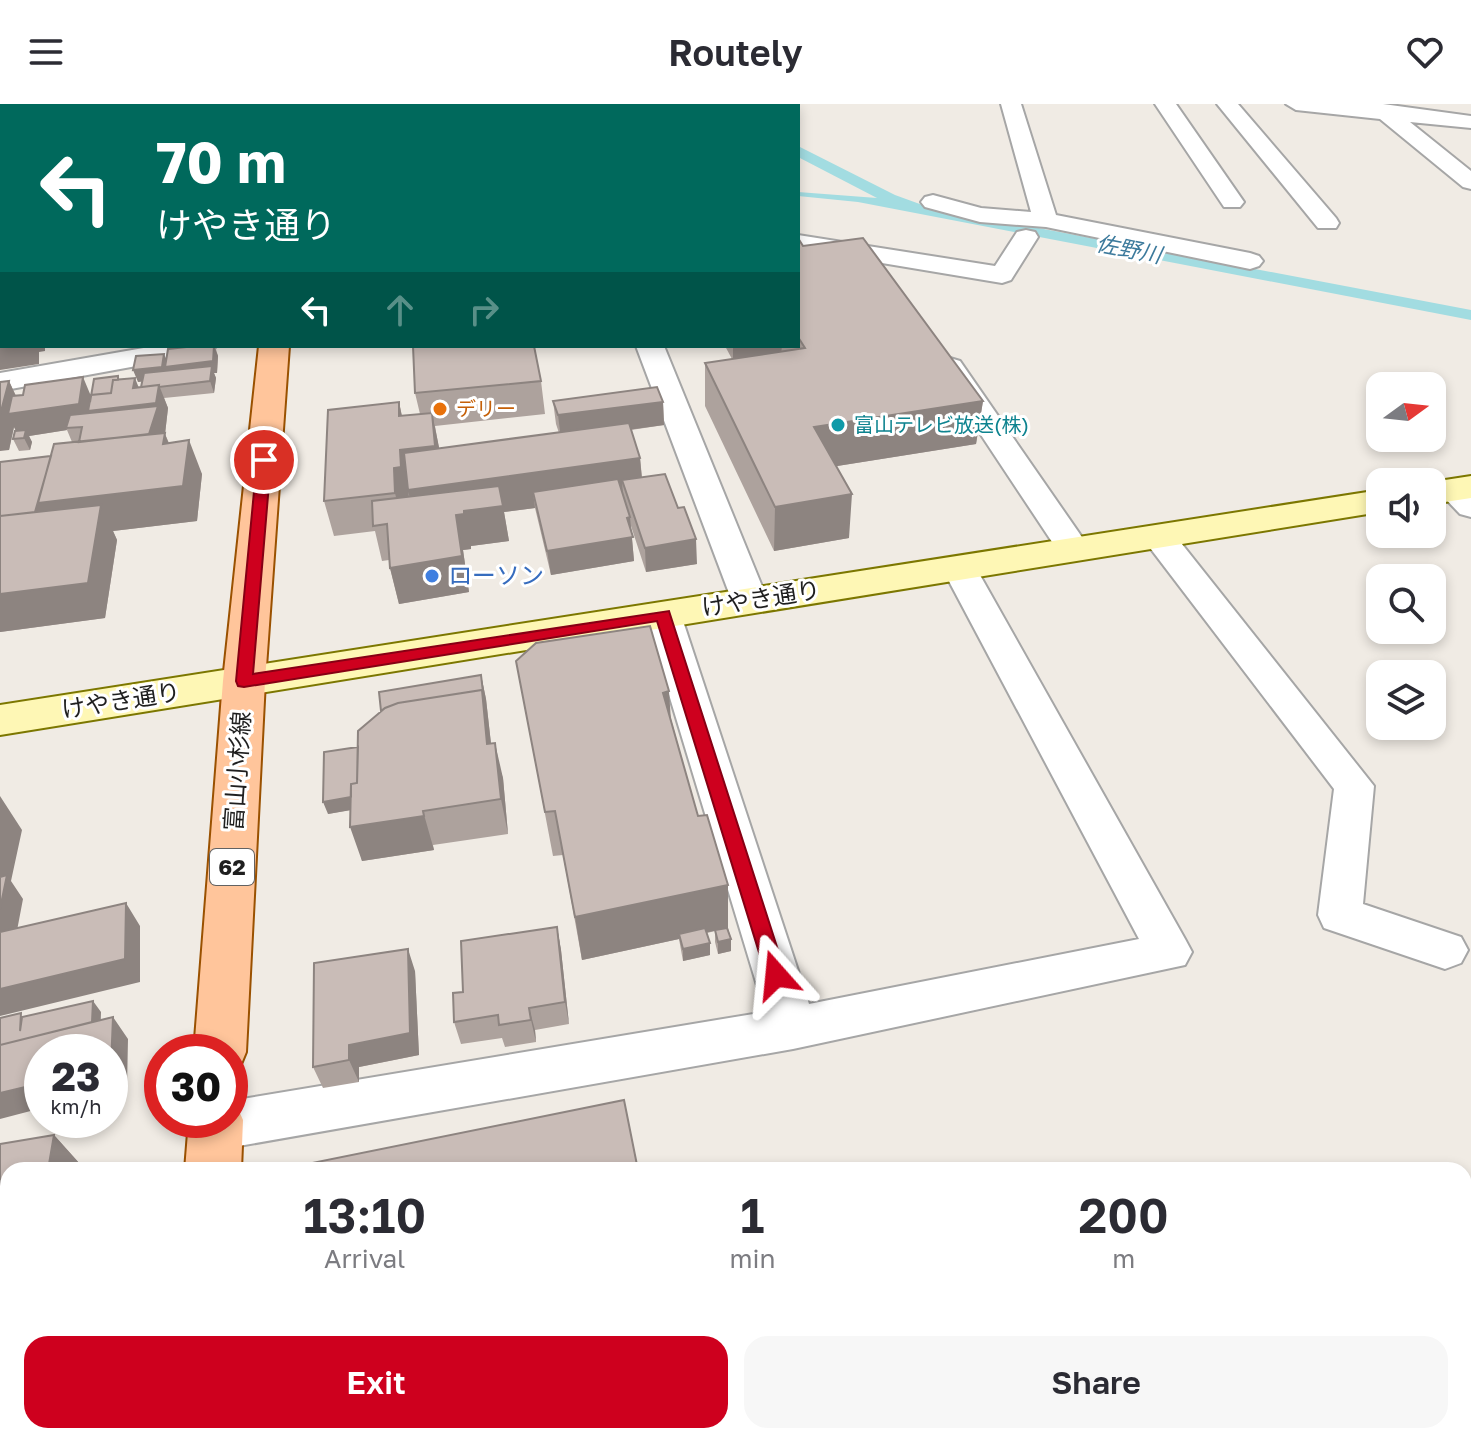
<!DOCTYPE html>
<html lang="en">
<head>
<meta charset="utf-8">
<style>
	body { margin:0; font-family:"Golos Text","Noto Sans JP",sans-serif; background:#f7f7f7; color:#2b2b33; height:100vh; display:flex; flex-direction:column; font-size:30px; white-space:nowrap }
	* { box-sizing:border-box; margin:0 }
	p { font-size:26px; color:#7c7c81 }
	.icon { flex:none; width:44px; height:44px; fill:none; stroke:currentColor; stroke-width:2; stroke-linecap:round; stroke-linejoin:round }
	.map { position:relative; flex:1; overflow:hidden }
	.panel { position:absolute; left:0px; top:1058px; width:1472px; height:282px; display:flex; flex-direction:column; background:#fff; border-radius:24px 24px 0 0; box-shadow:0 4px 12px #0003 }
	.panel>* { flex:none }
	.banner { position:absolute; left:0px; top:0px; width:800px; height:244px; box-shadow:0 4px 12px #0003; background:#00695c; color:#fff; overflow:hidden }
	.needle { width:52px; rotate:75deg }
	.controls { position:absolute; left:1366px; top:268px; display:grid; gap:16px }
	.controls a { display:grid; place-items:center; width:80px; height:80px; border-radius:16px; background:#fff; box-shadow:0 4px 12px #0003; font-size:40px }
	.speed { position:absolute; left:24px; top:930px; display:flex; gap:16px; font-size:40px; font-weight:700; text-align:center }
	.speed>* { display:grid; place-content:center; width:104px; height:104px; border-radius:50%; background:#fff; box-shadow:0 4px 12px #0003; line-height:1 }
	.speed small { font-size:20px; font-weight:400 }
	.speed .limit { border:12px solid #d22; background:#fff; color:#111 }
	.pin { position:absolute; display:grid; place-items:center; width:68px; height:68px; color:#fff; margin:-34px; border:4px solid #fff; border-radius:50%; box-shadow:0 2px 8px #0007 }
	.me { position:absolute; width:88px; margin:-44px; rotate:342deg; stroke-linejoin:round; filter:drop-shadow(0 0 6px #0008) }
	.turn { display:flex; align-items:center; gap:28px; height:168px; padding:0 24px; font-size:36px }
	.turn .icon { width:104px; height:104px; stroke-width:2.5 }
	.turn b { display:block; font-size:56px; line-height:68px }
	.lanes { display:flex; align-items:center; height:76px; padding:0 24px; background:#0003; justify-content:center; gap:40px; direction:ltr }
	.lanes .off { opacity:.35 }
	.eta { display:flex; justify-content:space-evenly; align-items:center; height:136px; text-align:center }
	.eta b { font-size:48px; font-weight:600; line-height:56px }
	.primary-button { display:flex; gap:16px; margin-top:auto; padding:16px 24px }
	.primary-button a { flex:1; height:92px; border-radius:24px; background:#ce001e; color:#fff; font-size:32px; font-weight:600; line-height:92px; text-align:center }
	.primary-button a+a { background:#f7f7f7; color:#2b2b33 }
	header { display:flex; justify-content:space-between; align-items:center; height:104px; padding:0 24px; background:#fff; font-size:36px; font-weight:600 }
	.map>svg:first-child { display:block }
	.water { fill:#a2dce1 }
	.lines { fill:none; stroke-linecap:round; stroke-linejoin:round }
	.street-casing { stroke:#a6a6a6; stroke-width:4 }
	.secondary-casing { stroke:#7c7700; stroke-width:4 }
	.primary-casing { stroke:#9a5100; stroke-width:4 }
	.street { fill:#fff; fill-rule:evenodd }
	.secondary { fill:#fef7b5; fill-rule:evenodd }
	.primary { fill:#ffc59b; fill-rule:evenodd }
	.wall { fill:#ada29d }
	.shaded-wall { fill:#8d8480 }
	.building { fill:#c9bcb7; stroke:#8d8480; stroke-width:2 }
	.route { fill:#ce001e; stroke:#860014; stroke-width:2 }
	.food-dot { fill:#e8710a; stroke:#fff; stroke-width:3 }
	.culture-dot { fill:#0f9aa8; stroke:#fff; stroke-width:3 }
	.shop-dot { fill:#3f7fe0; stroke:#fff; stroke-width:3 }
	.labels { text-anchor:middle; stroke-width:6; stroke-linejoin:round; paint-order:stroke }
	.far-food-label { font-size:20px; fill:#c56008; stroke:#fff; text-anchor:start }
	.far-culture-label { font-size:20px; fill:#0d838f; stroke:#fff; text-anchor:start }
	.far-water-label { font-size:22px; font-style:italic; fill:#3c7a9c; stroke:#fff }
	.shield { fill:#fff; stroke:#626262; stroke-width:2 }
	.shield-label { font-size:22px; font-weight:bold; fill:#1f1f1f }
	.shop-label { font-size:24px; fill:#366cbe; stroke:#fff; text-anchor:start }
	.street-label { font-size:24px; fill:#1f1f1f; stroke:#fff }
</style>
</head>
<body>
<header><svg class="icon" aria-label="menu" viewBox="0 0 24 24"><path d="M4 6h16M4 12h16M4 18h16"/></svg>Routely<svg class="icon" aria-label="heart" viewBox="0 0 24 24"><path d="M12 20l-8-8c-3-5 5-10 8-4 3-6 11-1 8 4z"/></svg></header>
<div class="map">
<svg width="1471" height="1339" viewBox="0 0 1471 1339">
	<rect width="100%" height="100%" fill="#f0ebe4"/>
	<path class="water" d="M798,42L895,91L928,103L1471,206V216L858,98L798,92V88L877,94L798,53Z"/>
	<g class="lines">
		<defs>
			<path id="street" d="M1001,0H1021L1056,111L1250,149L1259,152L1263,157L1259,162L1250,165L1046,123L980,118L925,103L921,98L925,93L933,91L981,104L1031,108Z
				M1155,0H1176L1244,98L1240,103H1224Z
				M1217,0H1238L1336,114L1339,119L1336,124H1318Z
				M1286,0H1383L1471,12V24L1410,18L1471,67V85L1463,83L1380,15L1296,6Z
				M0,63H2V77H0Z
				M0,96H2L0,114Z
				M1026,126L1035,128L1038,133L1011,176L1002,179L798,145V131L995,162L1017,128Z
				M0,143H2V159H0Z
				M155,242H216L212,248L202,250L0,287V269Z
				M636,242H664L768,497L762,505L750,508L738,505L732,497Z
				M950,254L960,257L1086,439L1091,446L1086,453L1074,457L1062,453L936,263L940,257Z
				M1453,376L1464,379L1471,385V413L1460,410L1437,386L1442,379Z
				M1158,422L1170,425L1374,682L1363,800L1461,833L1468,846L1461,859L1445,865L1324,824L1318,811L1334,685L1141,432L1146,425Z
				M959,453L971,456L976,464L1185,835L1192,848L1185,861L793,945L216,1046L198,1039L191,1023L194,1016H230V997L765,908L645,511L650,503L663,499L676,503L681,511L809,900L1139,835L942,464L947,456Z
				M914,1332H996L994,1339H911Z
				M1385,1332H1459L1462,1339H1387Z"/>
			<path id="secondary" d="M1471,372V394L1432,400V378Z
				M1380,386V408L0,631V601Z"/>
			<path id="primary" d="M285,0H309L284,2Z
				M259,242H289L265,577L246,948L239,965L230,968V948H194L223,577Z
				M230,996L235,998L243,1016L241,1066H185L189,1016H230Z
				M164,1332H228L227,1339H163Z"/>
		</defs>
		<use href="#street" class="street-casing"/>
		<use href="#secondary" class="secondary-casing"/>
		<use href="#primary" class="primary-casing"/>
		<use href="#street" class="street"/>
		<use href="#secondary" class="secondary"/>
		<use href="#primary" class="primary"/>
	</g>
	<path class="wall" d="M650,0H745L748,2H651Z
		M798,134L803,142L983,297L976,340L837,362L849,434L774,447L705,302V259L732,255L725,242H798Z
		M196,242H215L218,252L217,269H214L216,274L214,289L164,294L168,304L165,330L169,339L202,370L197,417L113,427L117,436L105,514L0,528V358L51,352L72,338L67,326L29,332L32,338L30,346L19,347L13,335L16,327L14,323L9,346V277L16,292H91L120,276L138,283H141L142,277L138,278L166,255Z
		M541,277L545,310L435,322L439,345L559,329L556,320L553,297L663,298L664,321L631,326L640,354L642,373L697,460L646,468L631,422L634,457L551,471L535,404L504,408L509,437L471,442V445L463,446L469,488L399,500L390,464L389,456L382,457L375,427L334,432L324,397L399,298L402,312L420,310L415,289Z
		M516,557L671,615L698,712L728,781V824L731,835V847L718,850L715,838V827L707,829L710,851L683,857L679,835L582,856L563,751L553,752Z
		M481,571L486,595L491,640L503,674L508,730L433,741L434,746L362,757L350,706L328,710L358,643Z
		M557,823L561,846L569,920L535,926L536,938L505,943L502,934L461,940L454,918L463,888Z
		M415,867L419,951L359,963V978L323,984L313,963Z
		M54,1031L80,1060L79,1066H8V1332L0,1339V1040Z
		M1232,1332H1422V1339H1231Z"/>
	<path class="shaded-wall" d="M2,176V189L0,190V177Z
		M0,242H45V247L39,248V260L0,266Z
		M214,242L218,252L217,269H214L216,274L214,289L210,277L166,275L138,278L133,266L164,250L169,261Z
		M733,242H782L781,250L733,257Z
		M118,272L123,284H133L135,274L144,297L159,281L168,304L165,330L178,363L82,323L66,324L67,326L29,332L32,338L30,346L24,334L19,333L14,323L9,346L0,347V311L9,277L20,301L83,273L93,297Z
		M983,297L976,340L812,366L814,323Z
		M399,298L406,333L432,309L439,343L442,377L408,381L409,397L403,424L395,389L394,364L399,312Z
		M663,298L664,321L561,335L558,311Z
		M189,336L202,370L197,417L113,427L117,436L105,514L0,528V441L38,400L82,358Z
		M640,354L643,388L622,376L623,391L533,388L535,404L504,408L509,437L471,442V445L463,446L469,488L399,500L390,464L416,421L408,386Z
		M852,390L849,434L774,447L775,403Z
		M630,413L634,457L551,471L547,447Z
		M696,435L697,460L646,468L645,444Z
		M481,571L486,595L495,675L408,634Z
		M669,587L672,632L663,589Z
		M495,639L503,674L508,730L501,695Z
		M365,691L369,703L328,710L323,698Z
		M0,692L22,726L11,777L23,795L15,837L0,839Z
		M423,707L434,746L362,757L350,723Z
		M728,781V824L680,834L679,830V835L582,856L575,813Z
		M126,799L140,822V878L0,912V885Z
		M557,823L561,846L569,920L565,898Z
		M731,835V847L718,850V838Z
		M710,839V851L683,857V845Z
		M408,845L415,867L419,951L359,963V978L349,956V941Z
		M93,897L101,908L100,942L23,957Z
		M529,904L535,926L536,938L531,916Z
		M113,913L128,935L127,983L110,987Z
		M42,979V1004L0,1015V989Z
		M54,1031L80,1060L79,1066H48Z
		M8,1299V1332H26L25,1339H1L0,1301Z
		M522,1332H530V1339H523Z"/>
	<path class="building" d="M183,0H244L231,1V2H182Z
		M681,0H745L748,2H684Z
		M798,134L803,142L863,134L983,297L814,323L852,390L775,403L705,259L805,244L798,233Z
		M0,155H2V176L0,177Z
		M2,199V241L0,242V200Z
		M196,242H214L213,257L165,263L168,245Z
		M413,242H534L541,277L415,289Z
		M164,250L162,263L133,266L136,252Z
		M212,262L210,277L159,283V281L141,283L144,269Z
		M118,272V276H113L111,289L91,291L90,298L94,275Z
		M83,273L79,300L8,310L12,292L23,291L25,281Z
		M135,274L133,284L159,281L156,299L88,307L91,291L111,289L113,276Z
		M9,277L0,311V278Z
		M657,283L663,298L558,311L553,297Z
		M399,298V312L432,309L435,342L400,346L401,363L394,364L395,389L324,397L328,306Z
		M158,302L149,330L79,338L82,323L66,324L70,311Z
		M629,319L640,354L408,386L404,349Z
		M26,326L24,334L13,335L15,327Z
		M165,329L163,340L189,336L183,382L38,399L54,340Z
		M51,352L35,408L0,412V358Z
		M665,370L678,404L684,403L696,435L645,444L622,376Z
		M618,375L630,413L627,414L633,433L547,447L533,388Z
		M499,382L503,402L464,407V410L456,411L462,452L390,464L387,420L373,422L372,397Z
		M101,401L88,479L0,490V412Z
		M650,522L669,587L663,589L698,712L707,711L728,781L575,813L555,707L545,708L516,557L536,539Z
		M481,571L484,597L482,586L398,599L385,604L381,607L379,588Z
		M482,586L487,640L495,639L501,695L423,707L424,712L350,723L351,680L357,679L358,627L385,604L398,599Z
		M358,643L357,679L351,680V693L323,698L324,648Z
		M7,771L0,805V773Z
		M126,799L125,855L0,885V828Z
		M557,823L565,898L529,904L531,916L499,921L498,911L454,918L453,889L463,888L461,837Z
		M705,824L710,839L683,845L679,830Z
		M727,824L731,835L718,838L715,826Z
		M408,845L410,929L349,941V956L313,963L314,859Z
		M93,897L92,918L0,941V914L21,909L20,927L22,913Z
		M113,913L111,962H110V948H42V979L0,989V941Z
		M624,996L638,1066H312V1059Z
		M54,1031L48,1066H8V1232L0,1234V1040Z
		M8,1259V1299L0,1301V1260Z
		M6,1307L1,1339H0V1309Z
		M305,1332H522L523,1339H304Z
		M1141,1332H1151L1154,1339H1108Z
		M1151,1332H1201L1204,1339H1154Z
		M1252,1332H1422V1339H1251Z
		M1076,1335L1078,1339H1057Z"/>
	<path class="route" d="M264,352L271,356L253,570L669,507L786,871L783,877L776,879L769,877L766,871L657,517L244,583L238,582L236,577L257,356Z"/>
	<circle class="food-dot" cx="440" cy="305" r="8"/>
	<circle class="culture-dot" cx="838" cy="321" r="8"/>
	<circle class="shop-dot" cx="432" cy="472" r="8"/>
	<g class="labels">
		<g class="far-food-label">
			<text x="456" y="312">デリー</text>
		</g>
		<g class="far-culture-label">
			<text x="854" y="328">富山テレビ放送(株)</text>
		</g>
		<g class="far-water-label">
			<text transform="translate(1129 145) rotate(11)" y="8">佐野川</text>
		</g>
		<rect class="shield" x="210" y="745" width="44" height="36" rx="6"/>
		<g class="shield-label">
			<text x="232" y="771">62</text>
		</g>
		<g class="shop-label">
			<text x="448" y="480">ローソン</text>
		</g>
		<g class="street-label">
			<text transform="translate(761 495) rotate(-9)" y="8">けやき通り</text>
			<text transform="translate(121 597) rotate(-9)" y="8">けやき通り</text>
			<text transform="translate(238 667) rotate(-86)" y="8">富山小杉線</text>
		</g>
	</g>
</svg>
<div class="controls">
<a><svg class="needle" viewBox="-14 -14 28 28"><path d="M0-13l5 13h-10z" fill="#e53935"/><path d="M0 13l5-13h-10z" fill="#7c7c81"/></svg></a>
<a><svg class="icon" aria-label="sound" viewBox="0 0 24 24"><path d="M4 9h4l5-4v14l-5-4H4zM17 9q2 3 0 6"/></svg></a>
<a><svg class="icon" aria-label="search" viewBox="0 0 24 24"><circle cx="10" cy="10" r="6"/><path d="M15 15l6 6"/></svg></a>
<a><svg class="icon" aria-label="layers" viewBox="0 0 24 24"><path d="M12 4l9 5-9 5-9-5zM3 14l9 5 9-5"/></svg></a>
</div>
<div class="speed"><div>23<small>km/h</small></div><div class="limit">30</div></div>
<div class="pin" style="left:264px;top:356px;background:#d93025"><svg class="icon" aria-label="arrive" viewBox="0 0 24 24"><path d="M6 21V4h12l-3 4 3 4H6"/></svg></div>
<svg class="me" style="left:776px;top:871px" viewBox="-20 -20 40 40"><path d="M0-17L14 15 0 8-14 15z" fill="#ce001e" stroke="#fff" stroke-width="4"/></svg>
<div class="banner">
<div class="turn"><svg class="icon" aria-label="left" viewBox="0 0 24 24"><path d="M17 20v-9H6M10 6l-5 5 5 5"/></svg><div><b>70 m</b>けやき通り</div></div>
<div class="lanes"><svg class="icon" aria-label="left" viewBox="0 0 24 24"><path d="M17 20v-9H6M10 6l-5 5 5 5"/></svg><svg class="icon off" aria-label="ahead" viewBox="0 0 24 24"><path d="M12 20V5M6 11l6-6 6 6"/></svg><svg class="icon off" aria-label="right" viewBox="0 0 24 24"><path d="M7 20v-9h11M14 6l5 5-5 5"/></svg></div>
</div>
<section class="panel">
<div class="eta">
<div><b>13:10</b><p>Arrival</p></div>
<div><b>1</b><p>min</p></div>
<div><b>200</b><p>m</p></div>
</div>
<div class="primary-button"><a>Exit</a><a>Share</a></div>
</section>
</div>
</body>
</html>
